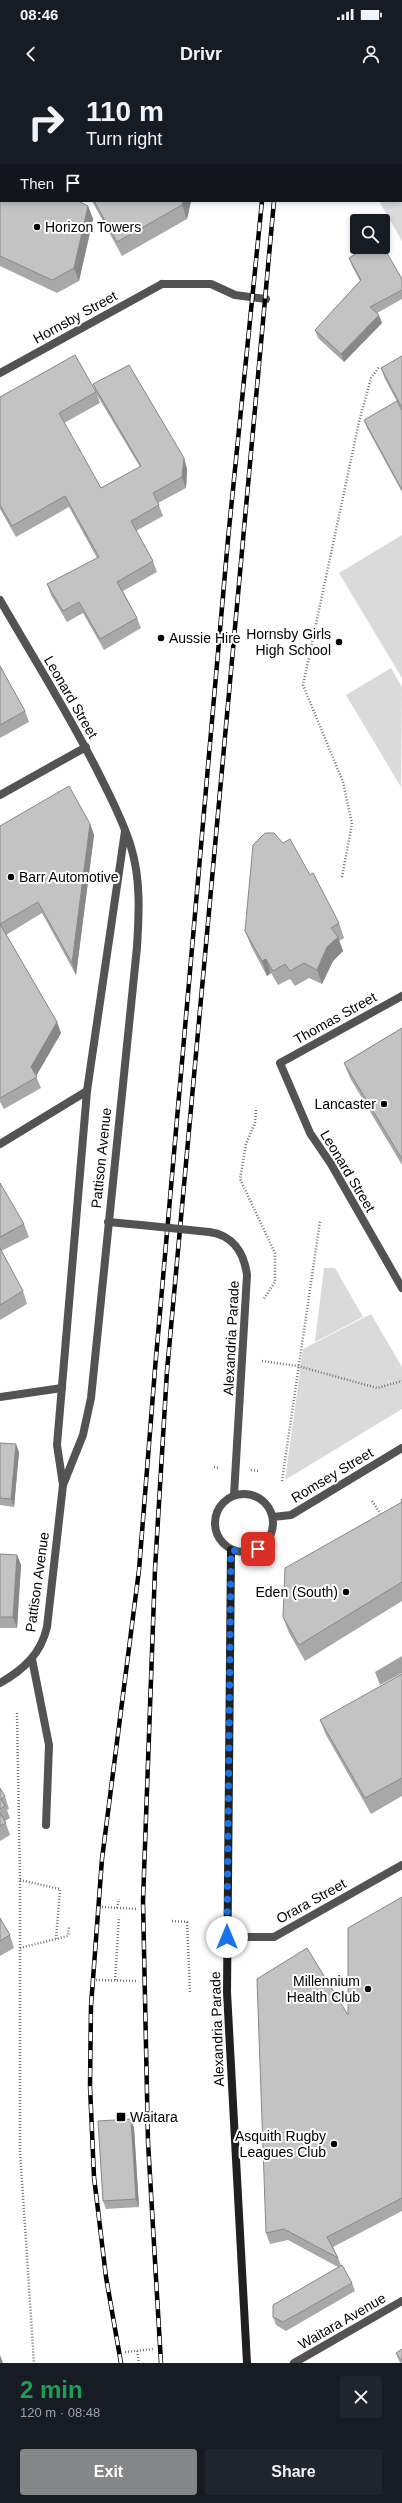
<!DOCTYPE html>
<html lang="en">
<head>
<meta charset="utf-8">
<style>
	body { margin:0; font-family:Helvetica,sans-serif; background:#20242c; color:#f1f3f6; height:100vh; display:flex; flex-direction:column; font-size:15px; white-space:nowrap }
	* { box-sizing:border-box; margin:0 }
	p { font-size:13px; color:#9ea1a6 }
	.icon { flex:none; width:22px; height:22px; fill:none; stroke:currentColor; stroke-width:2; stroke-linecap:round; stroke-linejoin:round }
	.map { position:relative; height:2283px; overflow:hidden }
	.side { display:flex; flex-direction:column; background:#171b24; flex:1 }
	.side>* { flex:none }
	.banner { position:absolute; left:0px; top:0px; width:402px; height:122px; box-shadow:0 2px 6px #0003; background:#171b24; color:#f1f3f6; overflow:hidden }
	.tools { position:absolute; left:350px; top:134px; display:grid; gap:8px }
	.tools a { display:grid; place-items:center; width:40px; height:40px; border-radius:4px; background:#171b24; box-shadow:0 2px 6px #0003; font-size:20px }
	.pin { position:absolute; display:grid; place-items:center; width:34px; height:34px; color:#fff; margin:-17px; border-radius:8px; box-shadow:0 2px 6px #0006 }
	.me { position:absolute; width:44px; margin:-22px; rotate:0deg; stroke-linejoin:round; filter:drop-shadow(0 0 3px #0008) }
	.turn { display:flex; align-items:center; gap:14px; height:84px; padding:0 20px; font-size:18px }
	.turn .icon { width:52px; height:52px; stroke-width:2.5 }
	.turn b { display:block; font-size:28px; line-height:34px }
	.then { display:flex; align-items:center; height:38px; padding:0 20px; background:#0003; gap:8px; font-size:15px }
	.round { display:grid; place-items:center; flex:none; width:42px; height:42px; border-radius:4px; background:#20242c }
	.overview { display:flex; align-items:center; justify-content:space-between; height:68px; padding:0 20px }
	h1 { font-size:24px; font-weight:800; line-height:30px; color:#1e9e55 }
	.button { display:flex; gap:8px; margin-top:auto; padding:8px 20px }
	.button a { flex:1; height:46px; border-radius:4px; background:#858687; color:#fff; font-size:16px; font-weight:800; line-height:46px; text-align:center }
	.button a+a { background:#20242c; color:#f1f3f6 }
	.status { display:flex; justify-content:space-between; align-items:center; height:28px; padding:0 20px; background:#171b24; direction:ltr }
	.status svg { height:11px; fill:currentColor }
	header { display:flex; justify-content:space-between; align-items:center; height:52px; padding:0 20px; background:#171b24; font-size:18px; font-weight:800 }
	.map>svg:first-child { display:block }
	.green { fill:#dadada }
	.water { fill:#a1a1a1 }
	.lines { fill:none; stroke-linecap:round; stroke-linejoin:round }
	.path { stroke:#757575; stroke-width:2.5; stroke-dasharray:1 2; stroke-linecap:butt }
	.lane { stroke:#535353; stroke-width:8 }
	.street { stroke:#535353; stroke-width:8 }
	.secondary { stroke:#202020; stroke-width:8 }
	.rail-casing { stroke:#000; stroke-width:4.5 }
	.rail { stroke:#fff; stroke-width:3; stroke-dasharray:9; stroke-linecap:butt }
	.street-bridge { stroke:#535353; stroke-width:8 }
	.wall { fill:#a8a8a8 }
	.shaded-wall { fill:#888 }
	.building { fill:#c3c3c3; stroke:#888 }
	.route { stroke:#1a73e8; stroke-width:7; stroke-dasharray:0 12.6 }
	.poi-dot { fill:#000; stroke:#fff; stroke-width:1.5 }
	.labels { text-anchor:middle; stroke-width:4; stroke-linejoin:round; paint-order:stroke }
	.poi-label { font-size:14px; fill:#000; stroke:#fff; text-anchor:end }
	.street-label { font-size:14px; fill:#000; stroke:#fff }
</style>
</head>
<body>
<div class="status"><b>08:46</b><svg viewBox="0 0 49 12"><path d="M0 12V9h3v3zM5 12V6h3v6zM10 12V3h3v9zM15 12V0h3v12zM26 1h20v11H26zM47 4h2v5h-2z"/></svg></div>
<header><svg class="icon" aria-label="back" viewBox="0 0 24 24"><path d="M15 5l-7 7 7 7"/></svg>Drivr<svg class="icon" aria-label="person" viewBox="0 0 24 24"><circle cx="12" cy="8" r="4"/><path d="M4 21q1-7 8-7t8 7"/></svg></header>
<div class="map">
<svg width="402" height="2283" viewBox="0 0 402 2283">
	<rect width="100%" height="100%" fill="#fff"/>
	<path class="green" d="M383,0H402V161L379,121H401V1H381Z
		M402,455V598L339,493Z
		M391,588L402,607L401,707L346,615Z
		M324,1188H335L363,1237L315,1262Z
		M371,1234L402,1287V1329L285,1400L303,1269Z"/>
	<path class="water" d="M402,1576V1593L380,1605L375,1592Z"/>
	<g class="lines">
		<path class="path" d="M342,797L352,744L343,702L303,605L359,342L371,298L379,287
			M256,1030L255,1043L246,1064L240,1099L275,1173V1202L263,1220
			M262,1281L298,1286L377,1308L402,1301
			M214,1387L220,1388
			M251,1390L259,1391
			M282,1401L320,1141
			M372,1421L382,1436
			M17,1633L20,1800V2071L34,2283
			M20,1800L60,1809L56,1859
			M102,1827L138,1829
			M117,1828L119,1819
			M172,1841L187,1842L190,1912
			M20,1868L68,1856L69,1846
			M96,1900L138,1901
			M115,1900L119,1837
			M137,2271L139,2283
			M125,2272L154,2269"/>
		<path class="lane" d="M162,204H211L235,215L266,219
			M0,1064L87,1011
			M0,1317L62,1308
			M32,1579L49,1665L46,1745"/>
		<path class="street" d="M0,293L162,204
			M0,520C34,579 71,637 101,698C112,720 124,743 131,767C141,799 139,835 137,867L91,1318L83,1355L63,1405
			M0,715L86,667
			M402,916L280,983L310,1053L331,1084L402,1208
			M108,1142L141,1145
			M209,1152C233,1155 244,1173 247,1195L234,1415
			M215 1443a29 29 0 1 1 58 0a29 29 0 1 1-58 0Z
			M273,1437L291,1435L402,1368
			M0,1603C23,1590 41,1574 47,1547L63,1405L57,1365L87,1011L125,751
			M227,1857H274L402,1785
			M294,2283L402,2221"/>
		<path class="secondary" d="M231,1470L227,1912L247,2283"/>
		<defs>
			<path id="rail" d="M273,1V0
				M284,1V0
				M121,2283L106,2197L94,2097L90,2006L91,1926L102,1779L139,1490L155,1289L228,459L262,121
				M161,2283L148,2062L143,1821L155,1489L167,1291L274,121"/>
		</defs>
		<use href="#rail" class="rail-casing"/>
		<use href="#rail" class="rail"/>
		<path class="street-bridge" d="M141,1145L209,1152"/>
	</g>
	<path class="wall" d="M0,86L88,126L93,139L79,201L57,213L0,186Z
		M92,121H191L187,139L122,176Z
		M349,178L402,199V219L377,233L382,243L344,282L318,258L315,250L360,201L352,186Z
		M402,276V331L385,299L381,288Z
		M93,304L184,378L187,389L186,408L158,423L163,436L136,451L153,481L157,492L123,511L137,538L141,548L104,570L83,533L67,542L51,515L47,504L97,478L69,427L16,457L0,429V317L96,312L100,323L64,343L101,408L140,387L97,315Z
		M402,331V412L367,348L364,340Z
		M0,586L25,631L29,642L0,658Z
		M90,744L94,755L76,895L42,833L6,855L57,942L61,953L36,996L41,1008L4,1029L0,1022V746Z
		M310,795L339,843L344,858L339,861L343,871L333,881L322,904L309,898L295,906L290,899L278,905L271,893L267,896L251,866L245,851Z
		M402,948V1085L350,998L344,983Z
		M0,1103L24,1144L29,1157L1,1171L23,1211L27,1224L0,1240Z
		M0,1363L19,1372L14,1427L0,1425Z
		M402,1419V1521L305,1581L289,1553L283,1537L401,1422V1420Z
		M0,1474L17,1475L21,1485L17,1548H0Z
		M402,1594V1716L371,1734L326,1655L320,1640Z
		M0,1708L5,1716L9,1729L7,1730L10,1738L5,1741L10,1755L0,1761Z
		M402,1817V2131L333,2167L338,2178L341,2185L352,2203L355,2211L286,2251L276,2245L273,2237L338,2187L288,2160L270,2164L266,2153L348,1935Z
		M0,1838L10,1855L14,1868L0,1876Z
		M131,2039L134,2048L139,2127L106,2129L103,2121Z
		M402,2269V2283H400L396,2273Z"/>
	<path class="shaded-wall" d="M156,0H183L181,1H154Z
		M183,121H191L187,139L182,125Z
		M88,126L93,139L79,201L74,188Z
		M379,235L382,243L344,282L341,274Z
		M184,378L187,389L186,408L182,397Z
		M90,744L94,755L76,895L72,883Z
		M338,857L343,871L333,881L322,904L317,890L327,867Z
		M266,879L271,893L267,896L262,881Z
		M57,942L61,953L35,998L31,987Z
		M16,1364L19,1372L14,1427L11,1419Z
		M17,1475L21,1485L17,1548L13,1537Z
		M131,2039L134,2048L139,2127L136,2119Z
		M0,2275L3,2283H0Z"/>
	<path class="building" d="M19,0H156L154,1H20Z
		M0,86H1V121H78L88,126L74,188L52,200L0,176Z
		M94,121H183L182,125L117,162Z
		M383,166L402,199V210L370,227L379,235L341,274L315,250L361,200L349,178L367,167H383Z
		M75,275L96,312L59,333L101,408L141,386L93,304L129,285L184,378L182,397L153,413L159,425L131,441L153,481L117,502L137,538L100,559L79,522L63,531L47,504L99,477L65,416L12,446L0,425V317Z
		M402,276V326H401L381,288Z
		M397,321L402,331V410L364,340Z
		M0,586L25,631L0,645Z
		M69,706L90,744L72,883L38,822L0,844L57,942L31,987L37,997L0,1018V746Z
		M265,753H274L283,763L290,759L310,795L313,793L339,843L331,848L338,857L327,867L317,890L304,883L290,891L285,884L273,891L266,879L262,881L245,851L253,765Z
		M402,948V1079L344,983Z
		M0,1103L24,1144L0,1157Z
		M0,1168L23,1211L0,1225Z
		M0,1363L16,1364L11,1419L0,1418Z
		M402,1419V1502L299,1565L283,1537L285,1488L402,1422L401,1420Z
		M0,1474L17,1475L13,1537H0Z
		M402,1594V1698L365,1718L320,1640Z
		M0,1708L5,1716L1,1719L5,1726L0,1729Z
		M0,1733L6,1743L0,1746Z
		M402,1817V2118L327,2157L338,2178L284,2149L266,2153L257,1899L307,1868L348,1935V1848Z
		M0,1838L10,1855L0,1861Z
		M131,2039L136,2119L103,2121L98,2041Z
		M342,2185L352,2203L283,2242L273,2237V2225Z
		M402,2269V2281L396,2273Z"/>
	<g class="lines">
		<path class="route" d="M227,1857L231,1470L249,1472L258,1469"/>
	</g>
	<g class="poi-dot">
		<circle cx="37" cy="147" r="4"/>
		<circle cx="161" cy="558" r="4"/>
		<circle cx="339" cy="562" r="4"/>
		<circle cx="11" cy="797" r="4"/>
		<circle cx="384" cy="1024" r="4"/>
		<circle cx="346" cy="1512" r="4"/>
		<circle cx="368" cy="1909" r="4"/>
		<rect x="116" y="2032" width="10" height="10" rx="2"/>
		<circle cx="334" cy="2064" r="4"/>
	</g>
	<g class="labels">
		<g class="poi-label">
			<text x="45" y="152" text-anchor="start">Horizon Towers</text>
			<text x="331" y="559">Hornsby Girls<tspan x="331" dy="16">High School</tspan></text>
			<text x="169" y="563" text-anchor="start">Aussie Hire</text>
			<text x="19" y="802" text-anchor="start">Barr Automotive</text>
			<text x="376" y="1029">Lancaster</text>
			<text x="338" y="1517">Eden (South)</text>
			<text x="360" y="1906">Millennium<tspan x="360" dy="16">Health Club</tspan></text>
			<text x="130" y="2042" text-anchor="start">Waitara</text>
			<text x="326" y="2061">Asquith Rugby<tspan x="326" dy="16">Leagues Club</tspan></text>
		</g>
		<g class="street-label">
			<text transform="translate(75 237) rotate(-29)" y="5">Hornsby Street</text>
			<text transform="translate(71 617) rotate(60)" y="5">Leonard Street</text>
			<text transform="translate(335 938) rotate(-29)" y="5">Thomas Street</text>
			<text transform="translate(101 1078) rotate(-84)" y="5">Pattison Avenue</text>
			<text transform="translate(348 1091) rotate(59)" y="5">Leonard Street</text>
			<text transform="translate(231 1258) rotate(-87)" y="5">Alexandria Parade</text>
			<text transform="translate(332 1395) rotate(-31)" y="5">Romsey Street</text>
			<text transform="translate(37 1502) rotate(-82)" y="5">Pattison Avenue</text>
			<text transform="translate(311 1821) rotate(-29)" y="5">Orara Street</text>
			<text transform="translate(217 1949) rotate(-92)" y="5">Alexandria Parade</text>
			<text transform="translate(342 2241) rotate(-30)" y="5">Waitara Avenue</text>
		</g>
	</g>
</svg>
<div class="tools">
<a><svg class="icon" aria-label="search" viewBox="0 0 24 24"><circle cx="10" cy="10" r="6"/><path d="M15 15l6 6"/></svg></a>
</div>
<div class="pin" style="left:258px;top:1469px;background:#d93025"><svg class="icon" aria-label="arrive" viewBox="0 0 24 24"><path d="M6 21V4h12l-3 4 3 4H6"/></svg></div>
<svg class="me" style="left:227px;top:1857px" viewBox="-20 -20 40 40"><circle r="19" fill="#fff"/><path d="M0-13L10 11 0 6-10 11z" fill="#1a73e8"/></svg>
<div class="banner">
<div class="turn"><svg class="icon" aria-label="right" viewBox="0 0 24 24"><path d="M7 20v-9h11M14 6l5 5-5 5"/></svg><div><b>110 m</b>Turn right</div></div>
<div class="then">Then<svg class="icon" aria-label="arrive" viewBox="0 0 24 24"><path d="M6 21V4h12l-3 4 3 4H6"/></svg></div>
</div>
</div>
<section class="side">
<div class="overview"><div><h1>2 min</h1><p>120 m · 08:48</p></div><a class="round"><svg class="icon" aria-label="close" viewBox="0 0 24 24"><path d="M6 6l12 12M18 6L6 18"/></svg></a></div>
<div class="button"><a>Exit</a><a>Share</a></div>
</section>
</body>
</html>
